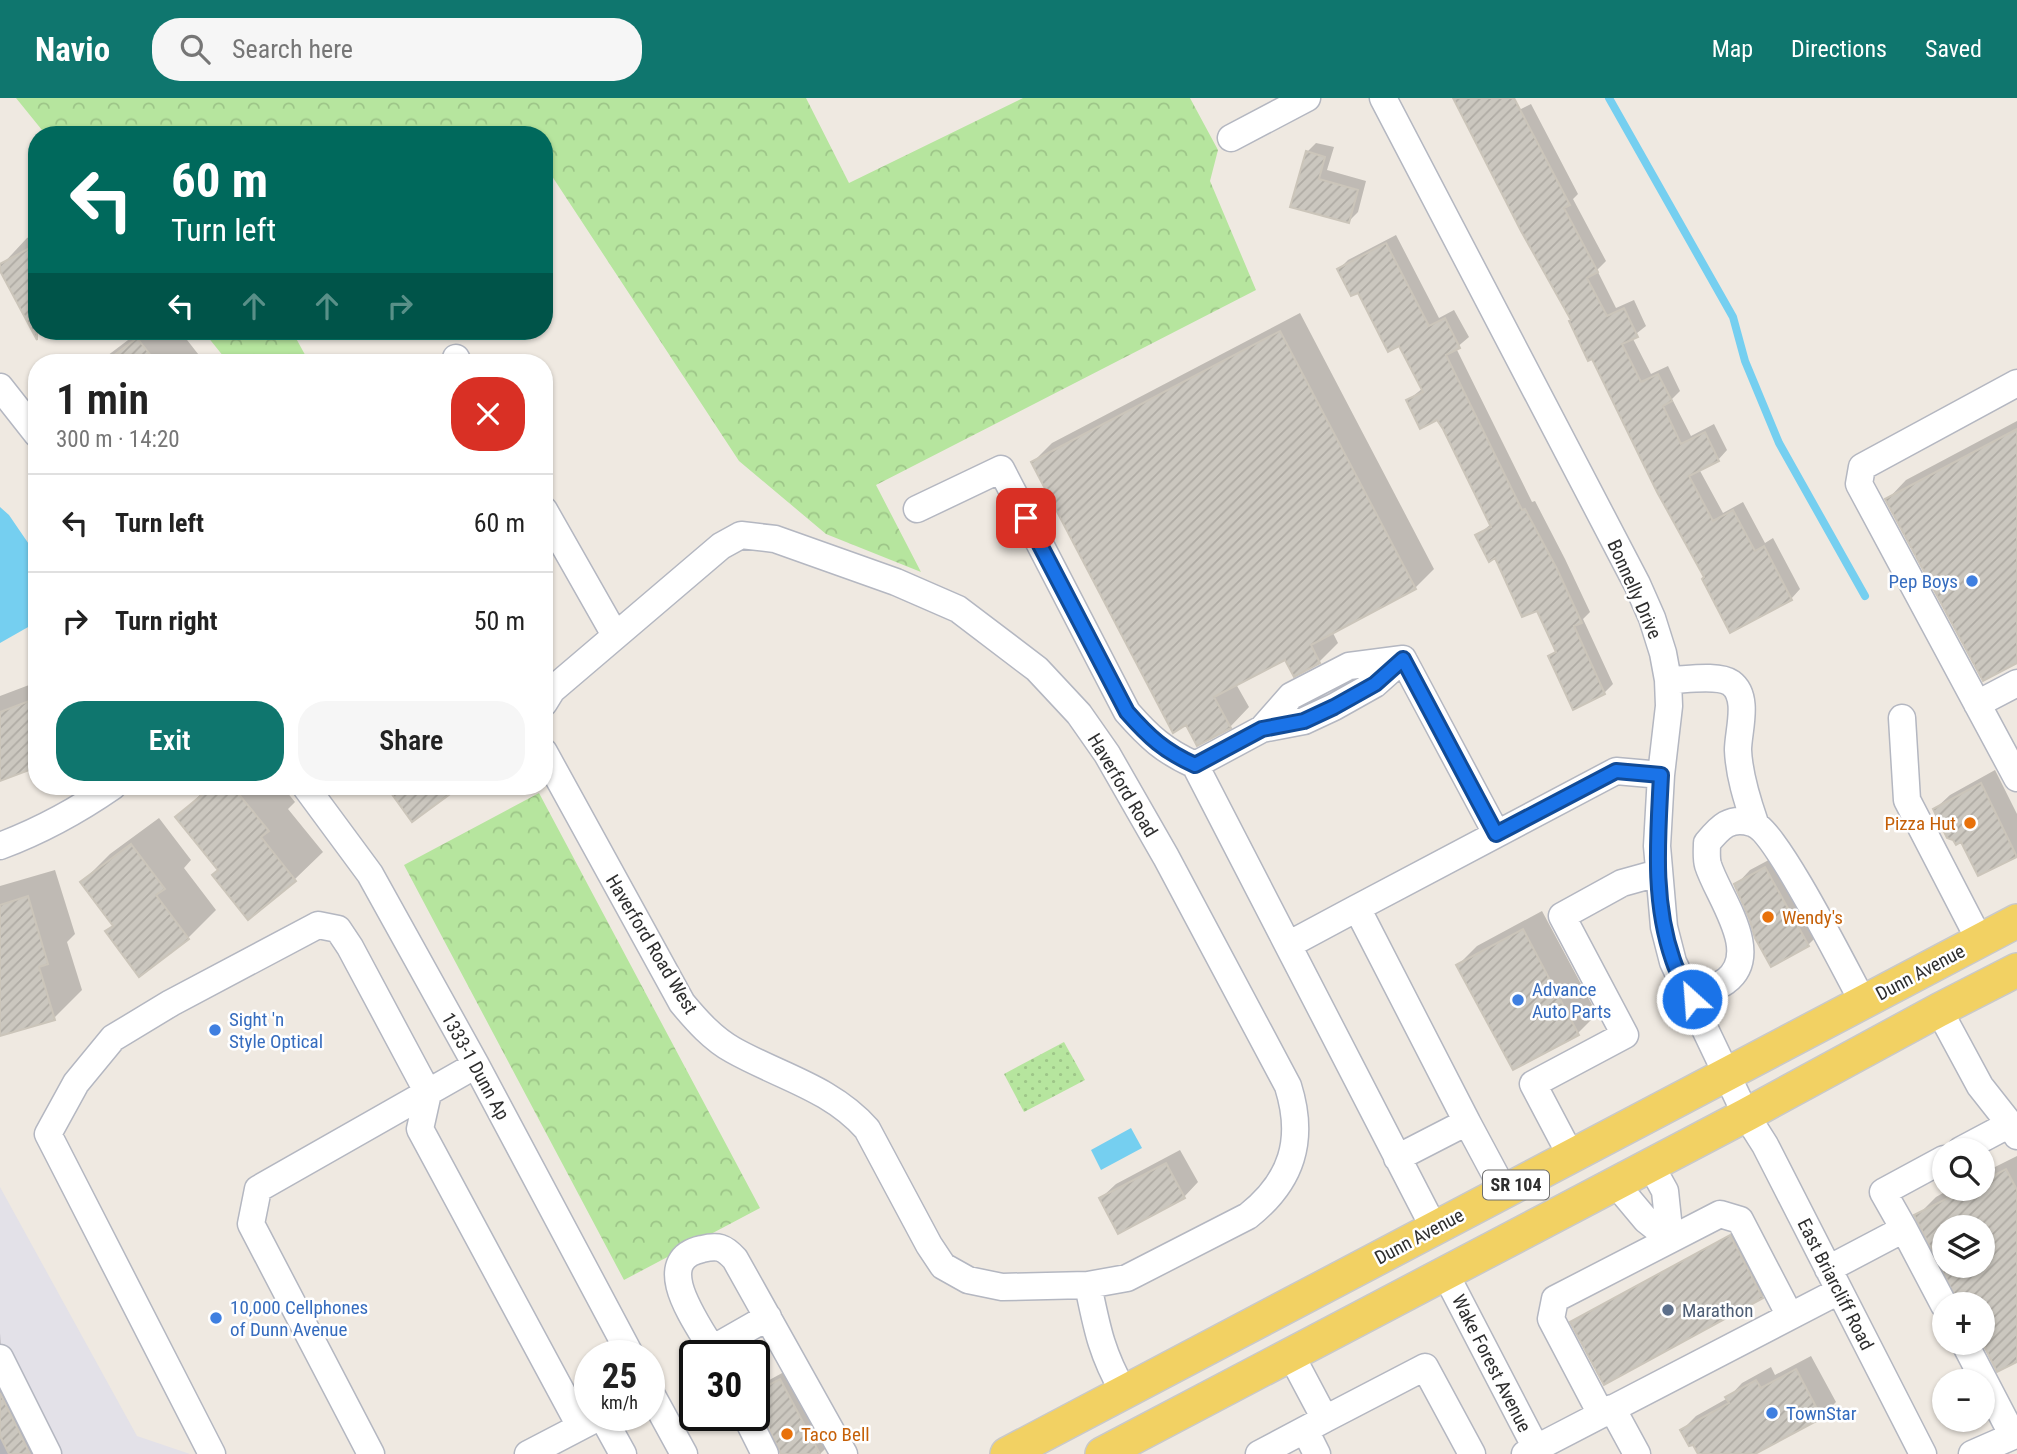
<!DOCTYPE html>
<html lang="en">
<head>
<meta charset="utf-8">
<style>
	body { margin:0; font-family:"Roboto Condensed",sans-serif; background:#f6f6f6; color:#222; height:100vh; display:flex; flex-direction:column; font-size:26px; white-space:nowrap }
	* { box-sizing:border-box; margin:0 }
	p { font-size:23px; color:#767676 }
	.icon { flex:none; width:38px; height:38px; fill:none; stroke:currentColor; stroke-width:2; stroke-linecap:round; stroke-linejoin:round }
	.map { position:relative; flex:1; overflow:hidden }
	.panel { position:absolute; left:28px; top:256px; width:525px; height:441px; display:flex; flex-direction:column; background:#fff; border-radius:28px; box-shadow:0 2px 5px #0004 }
	.panel>* { flex:none }
	.top-card { position:absolute; left:28px; top:28px; width:525px; height:214px; border-radius:28px; box-shadow:0 2px 5px #0004; background:#00695c; color:#fff; overflow:hidden }
	.buttons { position:absolute; left:1932px; top:1040px; display:grid; gap:14px }
	.buttons a { display:grid; place-items:center; width:63px; height:63px; border-radius:50%; background:#fff; box-shadow:0 2px 5px #0004; font-size:35px }
	.speed { position:absolute; left:574px; top:1242px; display:flex; gap:14px; font-size:35px; font-weight:700; text-align:center }
	.speed>* { display:grid; place-content:center; width:91px; height:91px; border-radius:50%; background:#fff; box-shadow:0 2px 5px #0004; line-height:1 }
	.speed small { font-size:18px; font-weight:400 }
	.speed .limit { border:4px solid #111; border-radius:10px; background:#fff; color:#111 }
	.pin { position:absolute; display:grid; place-items:center; width:60px; height:60px; color:#fff; margin:-30px; border-radius:14px; box-shadow:0 4px 10px #0006 }
	.me { position:absolute; width:77px; margin:-38px; rotate:334deg; stroke-linejoin:round; filter:drop-shadow(0 0 5px #0008) }
	.turn { display:flex; align-items:center; gap:24px; height:147px; padding:0 28px; font-size:32px }
	.turn .icon { width:91px; height:91px; stroke-width:2.5 }
	.turn b { display:block; font-size:49px; line-height:60px }
	.lanes { display:flex; align-items:center; height:66px; padding:0 28px; background:#0003; justify-content:center; gap:35px; direction:ltr }
	.lanes .off { opacity:.35 }
	.round { display:grid; place-items:center; flex:none; width:74px; height:74px; border-radius:28px; background:#f6f6f6 }
	.head { display:flex; align-items:center; justify-content:space-between; height:119px; padding:0 28px }
	h1 { font-size:42px; font-weight:600; line-height:52px }
	.action { display:flex; gap:14px; margin-top:auto; padding:14px 28px }
	.action a { flex:1; height:80px; border-radius:28px; background:#0f766e; color:#fff; font-size:28px; font-weight:600; line-height:80px; text-align:center }
	.action a+a { background:#f6f6f6; color:#222 }
	ul { padding:0; list-style:none }
	li { display:flex; align-items:center; gap:21px; height:98px; padding:0 28px; border-top:2px solid #e0e0e0 }
	li div { flex:1 }
	li b { display:block; font-size:26px }
	li em { font-style:normal }
	header { display:flex; align-items:center; gap:42px; box-sizing:border-box; height:98px; padding:0 35px; background:#0f766e; color:#fff }
	header strong { font-size:33px }
	nav { display:flex; gap:38px; margin-inline-start:auto; font-size:24px }
	.search { width:490px; height:63px; background:#f6f6f6; display:flex; align-items:center; gap:18px; box-sizing:border-box; padding:0 24px; border-radius:28px; color:#767676; font-size:26px }
	.map>svg:first-child { display:block }
	.industrial { fill:#e3e1e8 }
	.grass { fill:url(#grass-dots) }
	.forest { fill:url(#forest-crowns) }
	.water { fill:#75cff0 }
	.shadow { fill:#0003; fill-rule:evenodd }
	.lines { fill:none; stroke-linecap:round; stroke-linejoin:round }
	.stream { stroke:#75cff0; stroke-width:8 }
	.building { fill:url(#building-hatch); stroke:#cbc5ba; stroke-width:2; fill-rule:evenodd }
	.minor-casing { stroke:#b4b7c1; stroke-width:29 }
	.major-casing { stroke:#c9c9c9; stroke-width:36 }
	.minor { stroke:#fff; stroke-width:26 }
	.major { stroke:#f2d163; stroke-width:33 }
	.route-casing { stroke:#114b97; stroke-width:18 }
	.route { stroke:#1a73e8; stroke-width:12 }
	.shop-dot { fill:#3f7fe0; stroke:#fff; stroke-width:2.5 }
	.food-dot { fill:#e8710a; stroke:#fff; stroke-width:2.5 }
	.service-dot { fill:#5c6f8a; stroke:#fff; stroke-width:2.5 }
	.labels { text-anchor:middle; stroke-width:5; stroke-linejoin:round; paint-order:stroke }
	.shield { fill:#fff; stroke:#6d6d6d; stroke-width:2 }
	.shield-label { font-size:18px; font-weight:bold; fill:#2e2e2e }
	.shop-label { font-size:19px; fill:#366cbe; stroke:#fff; text-anchor:start }
	.street-label { font-size:19px; fill:#2e2e2e; stroke:#fff }
	.food-label { font-size:19px; fill:#c56008; stroke:#fff; text-anchor:start }
	.service-label { font-size:19px; fill:#4e5e75; stroke:#fff; text-anchor:start }
</style>
</head>
<body>
<header>
<strong>Navio</strong>
<div class="search"><svg class="icon" aria-label="search" viewBox="0 0 24 24"><circle cx="10" cy="10" r="6"/><path d="M15 15l6 6"/></svg>Search here</div>
<nav><a>Map</a><a>Directions</a><a>Saved</a></nav>
</header>
<div class="map">
<svg width="2017" height="1356" viewBox="0 0 2017 1356">
	<defs>
		<pattern id="grass-dots" width="8" height="8" patternUnits="userSpaceOnUse" patternTransform="scale(1.75)"><rect width="8" height="8" fill="#b6e59e"/><path d="M2 2h.1M6 6h.1" fill="none" stroke="#9dc588" stroke-width="1.8" stroke-linecap="round"/></pattern>
		<pattern id="forest-crowns" width="20" height="18" patternUnits="userSpaceOnUse" patternTransform="scale(1.75)"><rect width="20" height="18" fill="#b6e59e"/><path d="M2 6a3 3 0 1 1 6 0M12 15a3 3 0 1 1 6 0" fill="none" stroke="#9dc588"/></pattern>
		<pattern id="building-hatch" width="6" height="6" patternUnits="userSpaceOnUse" patternTransform="scale(1.75)"><rect width="6" height="6" fill="#cbc7bf"/><path d="M-1 1l2-2M0 6l6-6M5 7l2-2" fill="none" stroke="#afaba4"/></pattern>
	</defs>
	<rect width="100%" height="100%" fill="#efe9e1"/>
	<path class="industrial" d="M0,1089L137,1338L190,1356H0Z"/>
	<path class="grass" d="M1064,944L1085,982L1024,1014L1004,976Z"/>
	<path class="forest" d="M16,0H806L849,85L1023,0H1190L1218,52L1210,83L1256,192L876,387L921,474L826,436L739,363L544,66V37H46Z
		M203,233H292L309,264H228Z
		M539,695L760,1110L624,1182L404,767Z"/>
	<path class="water" d="M0,409L9,417L37,458V524L0,545Z
		M1131,1030L1142,1050L1101,1072L1091,1052Z"/>
	<path class="shadow" d="M1455,0H1507L1515,14L1531,6L1578,96L1573,101L1606,163L1597,172L1616,210L1634,202L1646,228L1632,239L1651,276L1668,268L1680,293L1672,301L1691,338L1714,326L1727,352L1718,362L1699,371L1723,415L1743,404L1765,445L1773,440L1800,491L1791,501L1706,479L1573,222Z
		M1316,45L1334,49L1327,72L1366,83L1358,114L1348,124L1292,108L1307,54Z
		M37,135V213L0,169L27,140Z
		M1396,137L1439,220L1454,212L1469,239L1456,250L1532,404L1535,403L1565,461L1590,514L1583,521L1613,586L1604,595L1550,558L1557,552L1537,511L1477,438L1492,425L1438,320L1408,302L1423,290L1400,246L1339,171L1348,162Z
		M1300,215L1434,471L1415,490L1332,533L1338,545L1319,564L1286,560L1236,586L1249,609L1230,629L1033,364L1052,345Z
		M140,233H180L202,261L198,264H99Z
		M2017,323V563L1887,402L1906,382Z
		M37,584V667L0,681V598Z
		M1995,672L2017,716V757L1979,776L1961,742L1935,711L1950,697Z
		M209,688H282L295,704L288,711L323,754L295,781L248,819L220,771L177,719Z
		M159,720L191,762L184,770L216,812L188,840L139,876L114,827L82,784L110,756Z
		M1780,756L1822,833L1808,847L1751,820L1736,787L1750,772Z
		M55,772L75,836L67,844L82,892L54,920L0,936V788Z
		M1542,813L1597,916L1578,935L1513,970L1458,867L1477,848Z
		M1180,1052L1198,1084L1184,1099L1101,1100L1116,1086Z
		M2017,1058V1262L1983,1242V1206H1960L1917,1118L1936,1099L1952,1090H1983V1075ZM1944,1129H1983V1167H1944Z
		M1735,1134L1766,1195L1762,1199L1573,1224Z
		M0,1235L1,1251L61,1356H0Z
		M1811,1258L1836,1304L1821,1319L1752,1356H1700L1693,1344L1682,1332L1696,1318L1728,1300L1742,1285L1771,1269L1775,1277Z
		M795,1268L834,1342L820,1356H781V1349L761,1310L754,1304V1293L762,1286Z"/>
	<g class="lines">
		<path class="stream" d="M1609,0L1733,219L1745,263L1779,345L1865,498"/>
	</g>
	<path class="building" d="M1453,0H1514L1570,107L1564,110L1598,174L1587,180L1607,218L1624,210L1638,239L1622,246L1641,284L1658,276L1672,303L1663,308L1681,346L1705,334L1719,363L1689,378L1713,423L1733,412L1755,453L1764,448L1792,502L1730,535L1702,481L1704,479L1657,394L1592,261L1588,263L1569,223L1571,222L1521,133Z
		M1306,53L1325,59L1319,81L1358,92L1349,125L1290,109Z
		M1386,145L1429,228L1445,220L1460,250L1446,257L1522,412L1525,411L1557,471L1582,525L1574,528L1605,596L1573,612L1548,558L1556,554L1537,513L1522,519L1495,460L1489,464L1475,437L1491,429L1443,331L1437,322L1420,331L1406,302L1423,294L1399,248L1388,254L1358,195L1351,198L1337,171Z
		M37,146V242L0,173V166Z
		M1280,233L1416,491L1311,547L1320,565L1294,579L1285,562L1214,599L1231,630L1197,648L1186,627L1173,635L1031,364Z
		M137,240L156,264H105Z
		M2017,331V565L1983,583L1885,401Z
		M37,600V669L0,683V614Z
		M1981,685L2017,759L1978,778L1961,744L1956,747L1953,742L1947,740L1933,711Z
		M213,688H232L269,733L261,739L296,783L248,822L212,777L218,772L175,719Z
		M386,688H461L412,724Z
		M131,746L165,791L156,797L189,841L139,879L105,833L113,828L80,784Z
		M1765,769L1809,848L1771,869L1755,840L1749,820L1734,786Z
		M28,798L48,866L39,869L55,922L0,938V807Z
		M1523,831L1579,937L1513,972L1456,867Z
		M1166,1065L1185,1100L1118,1136L1099,1100Z
		M2006,1071L2017,1092V1264L1997,1274L1982,1244L1983,1206H1959L1914,1117L1968,1090H1983V1083ZM1944,1129H1983V1167H1944Z
		M1730,1137L1763,1200L1604,1287L1570,1224Z
		M1796,1271L1822,1320L1755,1356H1698L1693,1347L1689,1348L1680,1332L1729,1305L1725,1299L1756,1282L1761,1290Z
		M780,1281L820,1356H781L760,1311L754,1305V1295Z
		M0,1295L30,1356H9L0,1338Z"/>
	<g class="lines">
		<defs>
			<path id="minor" d="M1383,0L1637,486L1652,520L1663,555L1668,582L1669,608L1661,677L1657,748L1664,829L1673,864L1746,1017L1765,1047L1923,1356
				M1231,40L1307,0
				M456,260L458,264
				M2017,285L1862,369L1859,386L2017,680
				M0,289L37,336
				M917,411L1001,371L1127,614C1149,639 1164,653 1195,667L1434,1130
				M544,412L615,537
				M1668,582C1684,582 1718,576 1731,585C1750,599 1738,633 1738,652C1739,677 1747,702 1755,725
				M544,605L552,592L721,448L741,437L775,441L896,484L958,511L1037,571L1079,616L1107,656L1166,759L1288,988C1305,1042 1292,1083 1248,1118L1127,1180L1088,1187L1002,1189L968,1182L943,1168L929,1147L867,1031C831,990 779,978 733,952C713,941 697,923 682,905L544,654
				M1977,606L2017,585
				M1902,620L1907,702L1980,843
				M1262,631L1304,623L1334,609L1375,586L1403,561
				M1195,667L1262,631L1291,598L1349,568L1403,561L1496,735
				M305,688L370,776L476,967L631,1258
				M0,748C40,733 77,713 113,688
				M1288,847L1357,810
				M1692,901C1703,895 1716,890 1726,883C1763,855 1718,799 1708,767C1706,760 1707,752 1707,745C1720,729 1730,718 1752,725C1776,732 1847,875 1863,904
				M1939,912L1980,988L2010,1026
				M1467,1024L1504,1093
				M1961,1052L2010,1026L2017,1038
				M1571,1058L1533,986L1625,937L1562,818L1622,785L1658,775
				M1397,1060L1467,1024L1357,810L1616,673L1661,677
				M1615,1085L1646,1122L1670,1141L1665,1093L1650,1066
				M1904,1131L1944,1207
				M1828,1171L1904,1131L1883,1094L1944,1061
				M1445,1175L1539,1356
				M1088,1187C1097,1230 1101,1254 1123,1293
				M1964,1244L2013,1338L2017,1336
				M712,1251L768,1219
				M1291,1257L1325,1321L1425,1269L1472,1356
				M716,1258C702,1231 647,1163 702,1151C718,1147 724,1149 735,1161L844,1356
				M0,1260L48,1356
				M649,1292L684,1356
				M1612,1310L1637,1356
				M1601,1316L1551,1221L1555,1201L1720,1116L1740,1122L1790,1218
				M602,1318L623,1356
				M746,1318L765,1356
				M1305,1332L1317,1356
				M212,1356L48,1036L76,985L113,940L171,905L318,827L338,831L350,849L428,995L420,1031L580,1328
				M371,1356L251,1126L258,1091L476,967
				M528,1356L601,1318
				M1259,1356L1325,1321
				M1525,1356L1839,1193
				M1972,1356L2013,1338"/>
			<path id="major" d="M1007,1356L2017,823
				M1102,1356L1746,1017L1939,912L2017,872"/>
		</defs>
		<use href="#minor" class="minor-casing"/>
		<use href="#major" class="major-casing"/>
		<use href="#minor" class="minor"/>
		<use href="#major" class="major"/>
	</g>
	<g class="lines">
		<defs>
			<path id="route" d="M1026,420L1127,614C1149,639 1164,653 1195,667L1262,631L1304,623L1334,609L1375,586L1403,561L1496,736L1616,673L1661,677C1658,739 1652,802 1673,862C1677,875 1685,888 1692,901"/>
		</defs>
		<use href="#route" class="route-casing"/>
		<use href="#route" class="route"/>
	</g>
	<g class="shop-dot">
		<circle cx="1972" cy="483" r="7"/>
		<circle cx="1518" cy="902" r="7"/>
		<circle cx="215" cy="932" r="7"/>
		<circle cx="216" cy="1220" r="7"/>
		<circle cx="1772" cy="1315" r="7"/>
	</g>
	<g class="food-dot">
		<circle cx="1970" cy="725" r="7"/>
		<circle cx="1768" cy="819" r="7"/>
		<circle cx="787" cy="1336" r="7"/>
	</g>
	<circle class="service-dot" cx="1668" cy="1212" r="7"/>
	<g class="labels">
		<rect class="shield" x="1483" y="1072.5" width="66" height="29" rx="5"/>
		<g class="shield-label">
			<text x="1516" y="1093">SR 104</text>
		</g>
		<g class="shop-label">
			<text x="1958" y="490" text-anchor="end">Pep Boys</text>
			<text x="1532" y="898">Advance<tspan x="1532" dy="22">Auto Parts</tspan></text>
			<text x="229" y="928">Sight 'n<tspan x="229" dy="22">Style Optical</tspan></text>
			<text x="230" y="1216">10,000 Cellphones<tspan x="230" dy="22">of Dunn Avenue</tspan></text>
			<text x="1786" y="1322">TownStar</text>
		</g>
		<g class="street-label">
			<text transform="translate(1635 491) rotate(66)" y="7">Bonnelly Drive</text>
			<text transform="translate(1123 687) rotate(59)" y="7">Haverford Road</text>
			<text transform="translate(652 846) rotate(59)" y="7">Haverford Road West</text>
			<text transform="translate(1920 874) rotate(-28)" y="7">Dunn Avenue</text>
			<text transform="translate(476 968) rotate(61)" y="7">1333-1 Dunn Ap</text>
			<text transform="translate(1419 1138) rotate(-28)" y="7">Dunn Avenue</text>
			<text transform="translate(1836 1186) rotate(63)" y="7">East Briarcliff Road</text>
			<text transform="translate(1492 1265) rotate(63)" y="7">Wake Forest Avenue</text>
		</g>
		<g class="food-label">
			<text x="1956" y="732" text-anchor="end">Pizza Hut</text>
			<text x="1782" y="826">Wendy's</text>
			<text x="801" y="1343">Taco Bell</text>
		</g>
		<g class="service-label">
			<text x="1682" y="1219">Marathon</text>
		</g>
	</g>
</svg>
<div class="buttons">
<a><svg class="icon" aria-label="search" viewBox="0 0 24 24"><circle cx="10" cy="10" r="6"/><path d="M15 15l6 6"/></svg></a>
<a><svg class="icon" aria-label="layers" viewBox="0 0 24 24"><path d="M12 4l9 5-9 5-9-5zM3 14l9 5 9-5"/></svg></a>
<a>+</a>
<a>−</a>
</div>
<div class="speed"><div>25<small>km/h</small></div><div class="limit">30</div></div>
<div class="pin" style="left:1026px;top:420px;background:#d93025"><svg class="icon" aria-label="arrive" viewBox="0 0 24 24"><path d="M6 21V4h12l-3 4 3 4H6"/></svg></div>
<svg class="me" style="left:1692px;top:901px" viewBox="-20 -20 40 40"><circle r="17" fill="#1a73e8" stroke="#fff" stroke-width="3"/><path d="M0-11L8 9 0 5-8 9z" fill="#fff"/></svg>
<div class="top-card">
<div class="turn"><svg class="icon" aria-label="left" viewBox="0 0 24 24"><path d="M17 20v-9H6M10 6l-5 5 5 5"/></svg><div><b>60 m</b>Turn left</div></div>
<div class="lanes"><svg class="icon" aria-label="left" viewBox="0 0 24 24"><path d="M17 20v-9H6M10 6l-5 5 5 5"/></svg><svg class="icon off" aria-label="ahead" viewBox="0 0 24 24"><path d="M12 20V5M6 11l6-6 6 6"/></svg><svg class="icon off" aria-label="ahead" viewBox="0 0 24 24"><path d="M12 20V5M6 11l6-6 6 6"/></svg><svg class="icon off" aria-label="right" viewBox="0 0 24 24"><path d="M7 20v-9h11M14 6l5 5-5 5"/></svg></div>
</div>
<section class="panel">
<div class="head"><div><h1>1 min</h1><p>300 m · 14:20</p></div><a class="round" style="background:#d93025;color:#fff"><svg class="icon" aria-label="close" viewBox="0 0 24 24"><path d="M6 6l12 12M18 6L6 18"/></svg></a></div>
<ul>
<li><svg class="icon" aria-label="left" viewBox="0 0 24 24"><path d="M17 20v-9H6M10 6l-5 5 5 5"/></svg><div><b>Turn left</b></div><em>60 m</em></li>
<li><svg class="icon" aria-label="right" viewBox="0 0 24 24"><path d="M7 20v-9h11M14 6l5 5-5 5"/></svg><div><b>Turn right</b></div><em>50 m</em></li>
</ul>
<div class="action"><a>Exit</a><a>Share</a></div>
</section>
</div>
</body>
</html>
